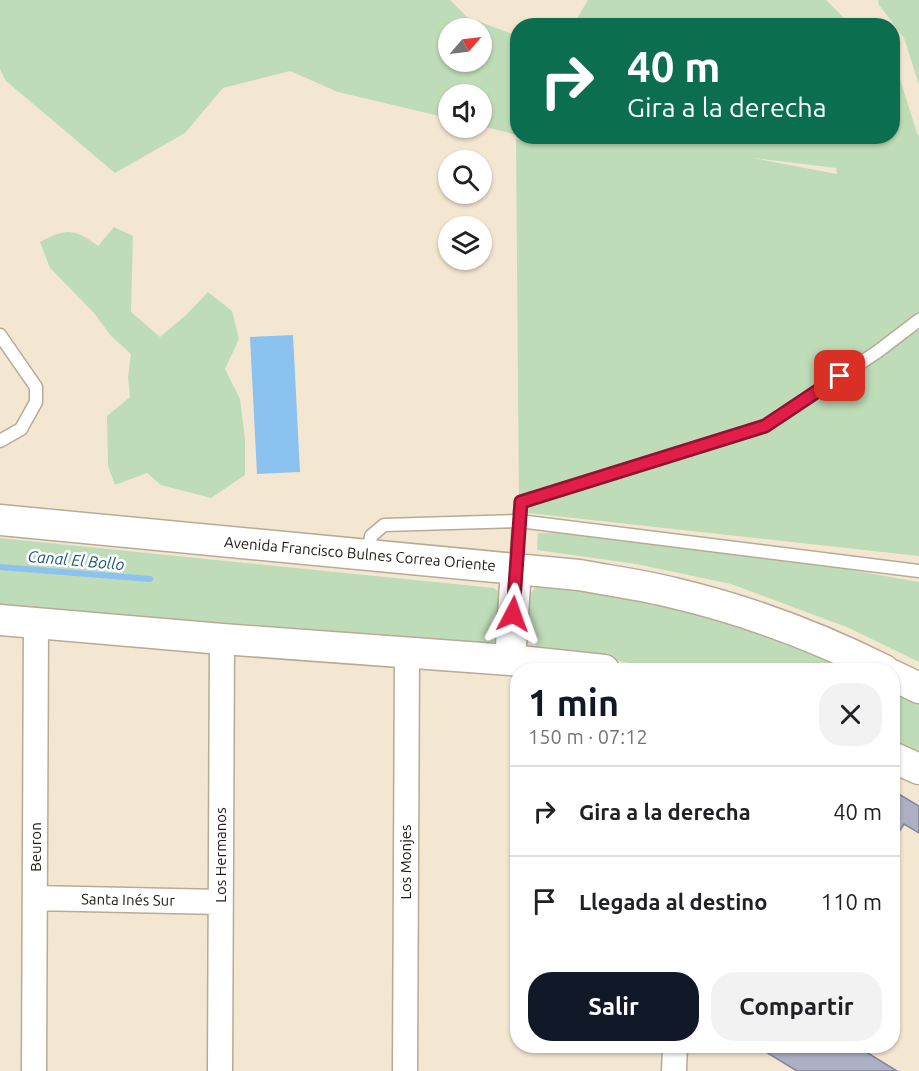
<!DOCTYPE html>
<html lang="es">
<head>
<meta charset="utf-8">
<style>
	body { margin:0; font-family:Ubuntu,sans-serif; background:#f2f2f2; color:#202124; height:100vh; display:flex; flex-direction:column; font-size:22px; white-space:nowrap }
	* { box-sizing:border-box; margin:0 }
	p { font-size:20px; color:#757577 }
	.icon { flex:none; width:33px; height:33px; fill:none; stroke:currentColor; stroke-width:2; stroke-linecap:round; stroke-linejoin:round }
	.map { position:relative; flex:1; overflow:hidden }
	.drawer { position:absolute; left:510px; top:663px; width:390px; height:390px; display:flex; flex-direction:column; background:#fff; border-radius:24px; box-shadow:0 2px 4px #0004 }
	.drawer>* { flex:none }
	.banner { position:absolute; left:510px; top:18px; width:390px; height:126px; border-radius:24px; box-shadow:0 2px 4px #0004; background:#0b6e4f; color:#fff; overflow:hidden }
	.needle { width:39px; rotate:62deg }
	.fabs { position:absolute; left:438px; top:18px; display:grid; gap:12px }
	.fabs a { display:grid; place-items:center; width:54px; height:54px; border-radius:50%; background:#fff; box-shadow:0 2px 4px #0004; font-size:30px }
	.pin { position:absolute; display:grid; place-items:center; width:51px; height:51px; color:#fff; margin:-26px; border-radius:12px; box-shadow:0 3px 9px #0006 }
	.me { position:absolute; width:66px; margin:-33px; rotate:4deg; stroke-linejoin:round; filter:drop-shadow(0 0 4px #0008) }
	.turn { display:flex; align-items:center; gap:21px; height:126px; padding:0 18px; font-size:27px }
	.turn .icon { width:78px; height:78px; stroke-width:2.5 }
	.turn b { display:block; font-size:42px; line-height:51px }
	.round { display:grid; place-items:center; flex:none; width:63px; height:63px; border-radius:24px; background:#f2f2f2 }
	.headline { display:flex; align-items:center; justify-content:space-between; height:102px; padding:0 18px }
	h1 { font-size:36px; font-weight:600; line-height:45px; color:#111827 }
	.primary-button { display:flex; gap:12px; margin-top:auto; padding:12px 18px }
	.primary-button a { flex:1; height:69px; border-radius:24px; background:#111827; color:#fff; font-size:24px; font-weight:600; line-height:69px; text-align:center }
	.primary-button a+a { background:#f2f2f2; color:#202124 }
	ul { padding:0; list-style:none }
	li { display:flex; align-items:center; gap:18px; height:90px; padding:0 18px; border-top:2px solid #e0e0e0 }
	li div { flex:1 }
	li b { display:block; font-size:22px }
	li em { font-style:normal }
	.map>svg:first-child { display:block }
	.green { fill:#bfdcb8; fill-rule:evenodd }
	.water { fill:#8cc2ef }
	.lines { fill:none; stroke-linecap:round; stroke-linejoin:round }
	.stream { stroke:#8cc2ef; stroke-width:6 }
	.building { fill:#adafc4; stroke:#828499; stroke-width:1.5 }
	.service-casing { stroke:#b7aa97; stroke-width:15 }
	.minor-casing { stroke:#b7aa97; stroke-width:27 }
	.tertiary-casing { stroke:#b7aa97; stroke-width:33 }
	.service { stroke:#fff; stroke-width:12 }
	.minor { stroke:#fff; stroke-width:24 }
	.tertiary { stroke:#fff; stroke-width:30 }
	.route-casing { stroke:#92132f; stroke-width:15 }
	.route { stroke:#e11d48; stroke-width:10 }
	.labels { text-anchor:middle; stroke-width:5; stroke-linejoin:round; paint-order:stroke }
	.street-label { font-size:15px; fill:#1e1912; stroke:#fff }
	.water-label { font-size:16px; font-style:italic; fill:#18557f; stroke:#fff }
</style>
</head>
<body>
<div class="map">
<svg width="919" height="1071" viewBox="0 0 919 1071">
	<rect width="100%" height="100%" fill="#f4e7d2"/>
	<path class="green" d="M0,0H450L467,17L517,36V135L482,126V94H448V118L338,92L290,71L223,88L185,133L115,173L6,81L0,69ZM482,28V62H448V28Z
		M588,0H826L851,25H573Z
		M878,0H919V85L904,38L879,5Z
		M893,69L899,76L918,136L919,133V556L519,512L516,139L546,143L525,137L892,136ZM753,158L836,168L837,174Z
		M114,227L133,236L131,312L160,337L186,315L208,292L232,311L239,339L225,369L240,399L245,439V475L211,498L161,485L147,473L115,485L108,466L107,416L130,397L128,377L131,354L111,336L94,313L50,268L40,242C65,228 75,228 98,246Z
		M639,532L919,582V662L849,628L731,584L636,564L537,550L538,533Z
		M0,538L494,588L506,597L501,638L492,649L0,605Z
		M546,584C626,597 705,612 782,639C807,648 832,660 858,670H668L537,646L531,642L527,632L529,595L535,588Z
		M892,688L919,702V757L893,745Z"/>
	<path class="water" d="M293,335L300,472L257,474L250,337Z"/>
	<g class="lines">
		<path class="stream" d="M0,567L150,579"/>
	</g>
	<path class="building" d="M892,790L919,806V833L904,824L892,843Z
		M756,1046H870L866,1052L897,1071H797Z"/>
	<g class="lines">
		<defs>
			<path id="service" d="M0,335L36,387V402L21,429L0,441
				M369,554L371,536L384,525L519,521L521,502L765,426L877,352L919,320
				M516,569L519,521L919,571"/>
			<path id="minor" d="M35,898L220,902
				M34,1071L36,624
				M220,1071L222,639
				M405,1071L407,652
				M674,1071L675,1046"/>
			<path id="tertiary" d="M0,520L579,575C611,581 643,585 674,593C746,610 818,637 884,670
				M0,620L222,639L510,660L604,670
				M510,660L516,569
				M892,675L919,688
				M892,757L919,769"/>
		</defs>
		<use href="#service" class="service-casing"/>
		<use href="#minor" class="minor-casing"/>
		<use href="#tertiary" class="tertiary-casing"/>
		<use href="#service" class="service"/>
		<use href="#minor" class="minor"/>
		<use href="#tertiary" class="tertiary"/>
	</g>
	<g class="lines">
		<defs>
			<path id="route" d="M513,614L521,502L765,426L840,376"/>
		</defs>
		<use href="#route" class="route-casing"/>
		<use href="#route" class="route"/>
	</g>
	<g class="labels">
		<g class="street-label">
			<text transform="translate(360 554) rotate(5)" y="5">Avenida Francisco Bulnes Correa Oriente</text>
			<text transform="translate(36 847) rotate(-90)" y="5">Beuron</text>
			<text transform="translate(221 855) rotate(-90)" y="5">Los Hermanos</text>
			<text transform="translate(406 862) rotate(-90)" y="5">Los Monjes</text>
			<text transform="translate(128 900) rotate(1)" y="5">Santa Inés Sur</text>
		</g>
		<g class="water-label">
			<text transform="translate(76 560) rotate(5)" y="6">Canal El Bollo</text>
		</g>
	</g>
</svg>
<div class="fabs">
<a><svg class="needle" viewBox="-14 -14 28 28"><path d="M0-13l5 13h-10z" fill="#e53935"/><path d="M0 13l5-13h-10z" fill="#757577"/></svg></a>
<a><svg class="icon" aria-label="sound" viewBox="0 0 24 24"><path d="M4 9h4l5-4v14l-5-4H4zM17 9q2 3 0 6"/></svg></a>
<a><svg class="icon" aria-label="search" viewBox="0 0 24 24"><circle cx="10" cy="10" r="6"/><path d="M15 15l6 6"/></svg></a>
<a><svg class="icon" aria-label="layers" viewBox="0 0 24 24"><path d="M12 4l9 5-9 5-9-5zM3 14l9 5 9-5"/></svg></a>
</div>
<div class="pin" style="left:840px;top:376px;background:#d93025"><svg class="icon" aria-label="arrive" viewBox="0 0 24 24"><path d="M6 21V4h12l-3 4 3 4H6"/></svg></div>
<svg class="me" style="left:513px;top:614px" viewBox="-20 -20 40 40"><path d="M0-17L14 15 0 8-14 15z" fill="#e11d48" stroke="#fff" stroke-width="4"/></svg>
<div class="banner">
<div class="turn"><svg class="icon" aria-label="right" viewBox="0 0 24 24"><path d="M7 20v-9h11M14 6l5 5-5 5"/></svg><div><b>40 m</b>Gira a la derecha</div></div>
</div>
<section class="drawer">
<div class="headline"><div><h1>1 min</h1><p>150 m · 07:12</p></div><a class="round"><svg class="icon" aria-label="close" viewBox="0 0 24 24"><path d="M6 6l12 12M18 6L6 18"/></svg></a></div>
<ul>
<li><svg class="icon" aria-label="right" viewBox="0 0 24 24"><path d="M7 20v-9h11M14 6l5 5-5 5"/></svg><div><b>Gira a la derecha</b></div><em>40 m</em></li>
<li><svg class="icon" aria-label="arrive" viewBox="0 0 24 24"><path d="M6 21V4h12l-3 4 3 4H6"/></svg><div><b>Llegada al destino</b></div><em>110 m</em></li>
</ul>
<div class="primary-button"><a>Salir</a><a>Compartir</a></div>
</section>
</div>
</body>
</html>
